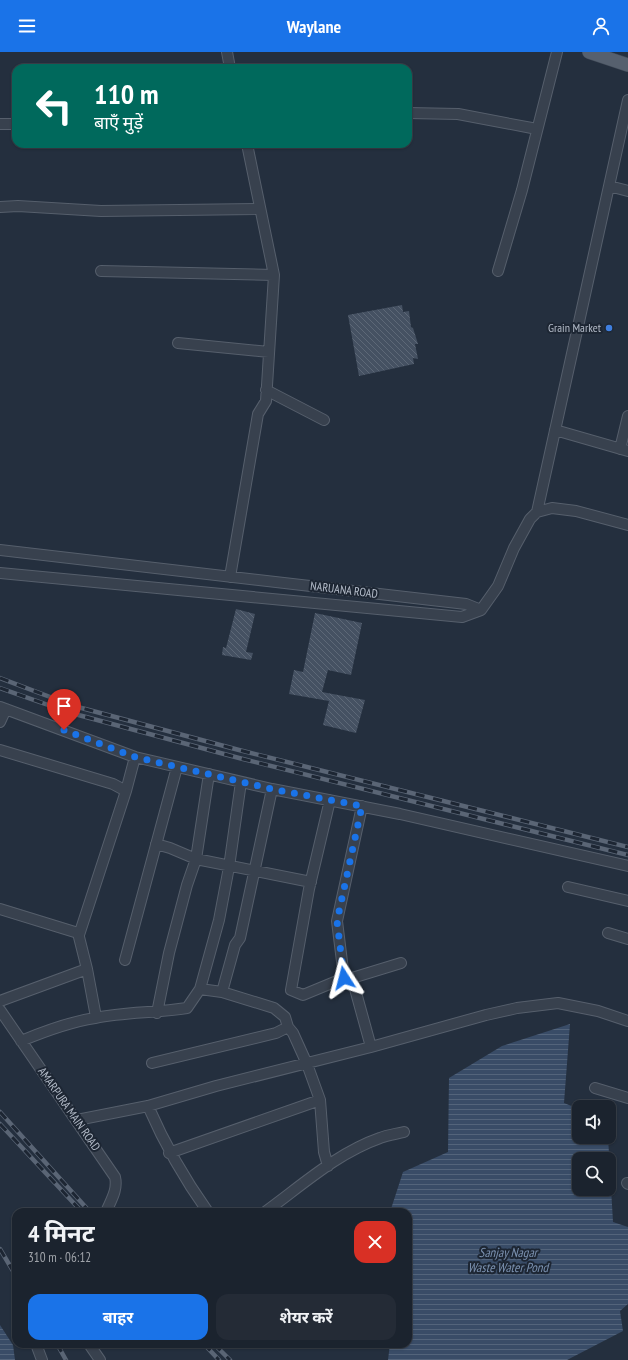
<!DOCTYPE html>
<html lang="hi">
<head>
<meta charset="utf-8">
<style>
	body { margin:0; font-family:"PT Sans Narrow","Noto Sans Devanagari",sans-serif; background:#242b36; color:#f1f3f6; height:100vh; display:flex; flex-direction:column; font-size:15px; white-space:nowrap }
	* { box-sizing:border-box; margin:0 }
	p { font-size:13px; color:#a0a4aa }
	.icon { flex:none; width:22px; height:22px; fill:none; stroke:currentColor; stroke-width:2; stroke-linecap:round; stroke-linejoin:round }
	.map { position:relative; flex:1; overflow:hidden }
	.side { position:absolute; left:12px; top:1156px; width:400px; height:140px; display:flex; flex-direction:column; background:#1b232e; border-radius:12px; box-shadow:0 1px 3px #0004,0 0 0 1px #39404a }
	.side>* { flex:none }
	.banner { position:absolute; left:12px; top:12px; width:400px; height:84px; border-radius:12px; box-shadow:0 1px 3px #0004,0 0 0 1px #39404a; background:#00695c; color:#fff; overflow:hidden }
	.buttons { position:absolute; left:572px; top:1048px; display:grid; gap:8px }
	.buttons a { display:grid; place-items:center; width:44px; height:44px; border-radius:8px; background:#1b232e; box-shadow:0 1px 3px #0004,0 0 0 1px #39404a; font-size:20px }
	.pin { position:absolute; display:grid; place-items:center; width:34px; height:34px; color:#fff; margin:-41px -17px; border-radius:50% 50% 50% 0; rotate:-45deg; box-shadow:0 0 4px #0007 }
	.pin .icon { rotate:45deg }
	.me { position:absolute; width:44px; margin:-22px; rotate:351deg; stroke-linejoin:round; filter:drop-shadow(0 0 3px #0008) }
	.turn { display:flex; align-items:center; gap:14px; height:84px; padding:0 16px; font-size:18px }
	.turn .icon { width:52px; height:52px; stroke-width:2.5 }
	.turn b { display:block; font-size:28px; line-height:34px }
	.round { display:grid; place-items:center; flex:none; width:42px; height:42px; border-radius:12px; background:#242b36 }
	.head { display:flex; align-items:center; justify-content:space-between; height:68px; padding:0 16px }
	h1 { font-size:24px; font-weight:700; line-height:30px }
	.cta { display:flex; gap:8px; margin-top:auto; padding:8px 16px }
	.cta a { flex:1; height:46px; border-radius:12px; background:#1a73e8; color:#fff; font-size:16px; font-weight:700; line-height:46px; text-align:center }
	.cta a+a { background:#242b36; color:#f1f3f6 }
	header { display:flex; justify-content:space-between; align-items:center; height:52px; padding:0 16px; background:#1a73e8; color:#fff; font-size:18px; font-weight:700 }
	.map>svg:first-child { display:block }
	.water { fill:url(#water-rules); fill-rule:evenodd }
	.building { fill:url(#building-back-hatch) }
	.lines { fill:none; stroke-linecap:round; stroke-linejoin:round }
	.minor-casing { stroke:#565f6c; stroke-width:12 }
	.major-casing { stroke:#414a57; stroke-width:14 }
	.minor { stroke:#38414e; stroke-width:10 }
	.major { stroke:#56606e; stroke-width:13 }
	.rail-casing { stroke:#5a6575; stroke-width:4.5 }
	.rail { stroke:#1d2633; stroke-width:3; stroke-dasharray:9; stroke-linecap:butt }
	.route { stroke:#1a73e8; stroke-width:7; stroke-dasharray:0 12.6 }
	.shop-dot { fill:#3f7fe0; stroke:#1d2633; stroke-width:1.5 }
	.labels { text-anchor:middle; stroke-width:4; stroke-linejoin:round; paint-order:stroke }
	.poi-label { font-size:12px; fill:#b4bcc9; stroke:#1d2633; text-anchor:end }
	.street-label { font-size:12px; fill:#b4bcc9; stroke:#1d2633 }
	.water-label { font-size:13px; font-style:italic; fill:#7c92b1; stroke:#1d2633 }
</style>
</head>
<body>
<header><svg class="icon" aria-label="menu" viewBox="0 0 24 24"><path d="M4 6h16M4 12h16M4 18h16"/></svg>Waylane<svg class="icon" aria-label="person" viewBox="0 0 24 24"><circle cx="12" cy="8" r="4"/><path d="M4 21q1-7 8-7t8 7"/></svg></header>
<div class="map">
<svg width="628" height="1308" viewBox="0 0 628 1308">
	<defs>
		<pattern id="water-rules" width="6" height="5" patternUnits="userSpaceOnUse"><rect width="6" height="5" fill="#394c67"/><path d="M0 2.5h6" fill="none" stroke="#53647b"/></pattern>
		<pattern id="building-back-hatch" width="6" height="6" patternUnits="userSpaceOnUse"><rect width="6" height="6" fill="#455162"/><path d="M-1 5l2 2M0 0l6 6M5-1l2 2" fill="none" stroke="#5d6877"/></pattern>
	</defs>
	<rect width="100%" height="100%" fill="#242f3e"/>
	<path class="water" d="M570,972L564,1051L579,1057V1085H608L613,1170L628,1175V1252L620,1259L623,1279L567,1308H388L390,1292H408V1160H390L403,1120L448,1100L449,1026L502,994ZM579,1107H609V1137H579Z
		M0,1273L13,1293L15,1308H0Z"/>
	<path class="building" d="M402,253L403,260L409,259L411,275L413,276L418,292H415L418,307L413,306L414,312L359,324L348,263Z
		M236,557L255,562L246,600L253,601L251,608L222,603L223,595L226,596Z
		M315,561L362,571L351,623L328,618L322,640L365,648L356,681L323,673L329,649L289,642L294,618L303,620Z"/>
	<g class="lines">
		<defs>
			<path id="minor" d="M227,0L230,16
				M408,61L458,62L537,77
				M0,72H16
				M609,134L628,139
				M0,155L18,154L101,159L260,157
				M101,219L274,223
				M498,219L522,138L557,0
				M178,291L269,300
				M266,338L324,368
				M555,378L628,399
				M620,397L628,364
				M537,460L628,48
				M0,498L466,552L481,558
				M0,521L462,565L481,558L498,534L514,496L530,467L537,460L552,456L576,459L628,473
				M230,525L258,362L266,349L274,223L247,92
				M0,655L135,705L272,737L400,762L628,814
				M0,670L6,657
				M0,698L113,732L126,739
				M330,748L309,837L291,938L303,943L344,926H352L371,995
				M156,792L170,796L196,807L311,830
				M568,835L628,849
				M0,857L78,881L87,917L96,965
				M608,881L628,887
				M79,883L126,739L135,705
				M125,908L177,715
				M344,926L337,869L362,754
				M352,926L401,911
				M200,937L219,868L229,815L241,730
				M222,940L235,893L240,886L272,737
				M0,949L87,917
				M0,958L115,1125C118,1138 111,1148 106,1160
				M157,961L169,901L187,833L196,807L209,722
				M21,989C45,979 69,970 95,966C125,960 156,961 187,956L200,937L222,940L274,956L285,965L288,975L293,981L307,1012L320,1048L324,1100L328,1114
				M152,1011L276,981L288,975
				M595,1036L628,1046
				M148,1054C165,1093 183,1125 208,1160
				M77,1068L148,1054L216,1034L371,995L486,963L517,956L558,951L598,959L628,969
				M169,1101L320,1048
				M627,1131L628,1132
				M265,1160C301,1134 337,1101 380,1086C387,1083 396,1082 404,1080
				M36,1292L42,1308
				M89,1292L100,1308"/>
			<path id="major" d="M589,0L628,13"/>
		</defs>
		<use href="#minor" class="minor-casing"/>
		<use href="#major" class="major-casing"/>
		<use href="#minor" class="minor"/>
		<use href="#major" class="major"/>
		<defs>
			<path id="rail" d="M0,626L74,654L239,698L628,795
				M0,636L71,661L239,706L628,803
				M0,1060L90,1160
				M0,1072L82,1160
				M0,1197L16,1224
				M57,1292L66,1308
				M204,1292L219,1308
				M214,1292L230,1308"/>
		</defs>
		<use href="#rail" class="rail-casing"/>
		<use href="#rail" class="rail"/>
	</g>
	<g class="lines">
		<path class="route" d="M64,678L135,705L272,737L362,754L337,869L344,926"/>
	</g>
	<circle class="shop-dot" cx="609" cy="276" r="4"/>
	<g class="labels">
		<g class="poi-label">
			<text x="601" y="280">Grain Market</text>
		</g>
		<g class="street-label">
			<text transform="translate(344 538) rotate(7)" y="4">NARUANA ROAD</text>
			<text transform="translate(69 1057) rotate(55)" y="4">AMARPURA MAIN ROAD</text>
		</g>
		<g class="water-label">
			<text x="508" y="1205">Sanjay Nagar<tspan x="508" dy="15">Waste Water Pond</tspan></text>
		</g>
	</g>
</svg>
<div class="buttons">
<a><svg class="icon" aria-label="sound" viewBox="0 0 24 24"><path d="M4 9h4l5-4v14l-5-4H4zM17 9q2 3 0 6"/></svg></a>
<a><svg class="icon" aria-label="search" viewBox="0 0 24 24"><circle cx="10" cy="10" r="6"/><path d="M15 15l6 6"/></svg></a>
</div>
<div class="pin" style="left:64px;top:678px;background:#d93025"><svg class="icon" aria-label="arrive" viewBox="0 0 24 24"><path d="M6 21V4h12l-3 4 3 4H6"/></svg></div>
<svg class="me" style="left:344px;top:926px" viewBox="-20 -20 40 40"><path d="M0-17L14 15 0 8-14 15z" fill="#1a73e8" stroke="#fff" stroke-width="4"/></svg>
<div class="banner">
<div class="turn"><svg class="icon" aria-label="left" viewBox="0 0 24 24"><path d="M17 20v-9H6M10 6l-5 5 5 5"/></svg><div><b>110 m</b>बाएँ मुड़ें</div></div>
</div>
<section class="side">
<div class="head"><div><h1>4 मिनट</h1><p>310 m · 06:12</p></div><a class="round" style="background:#d93025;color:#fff"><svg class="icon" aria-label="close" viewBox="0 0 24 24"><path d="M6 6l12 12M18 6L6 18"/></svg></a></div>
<div class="cta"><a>बाहर</a><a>शेयर करें</a></div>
</section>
</div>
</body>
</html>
